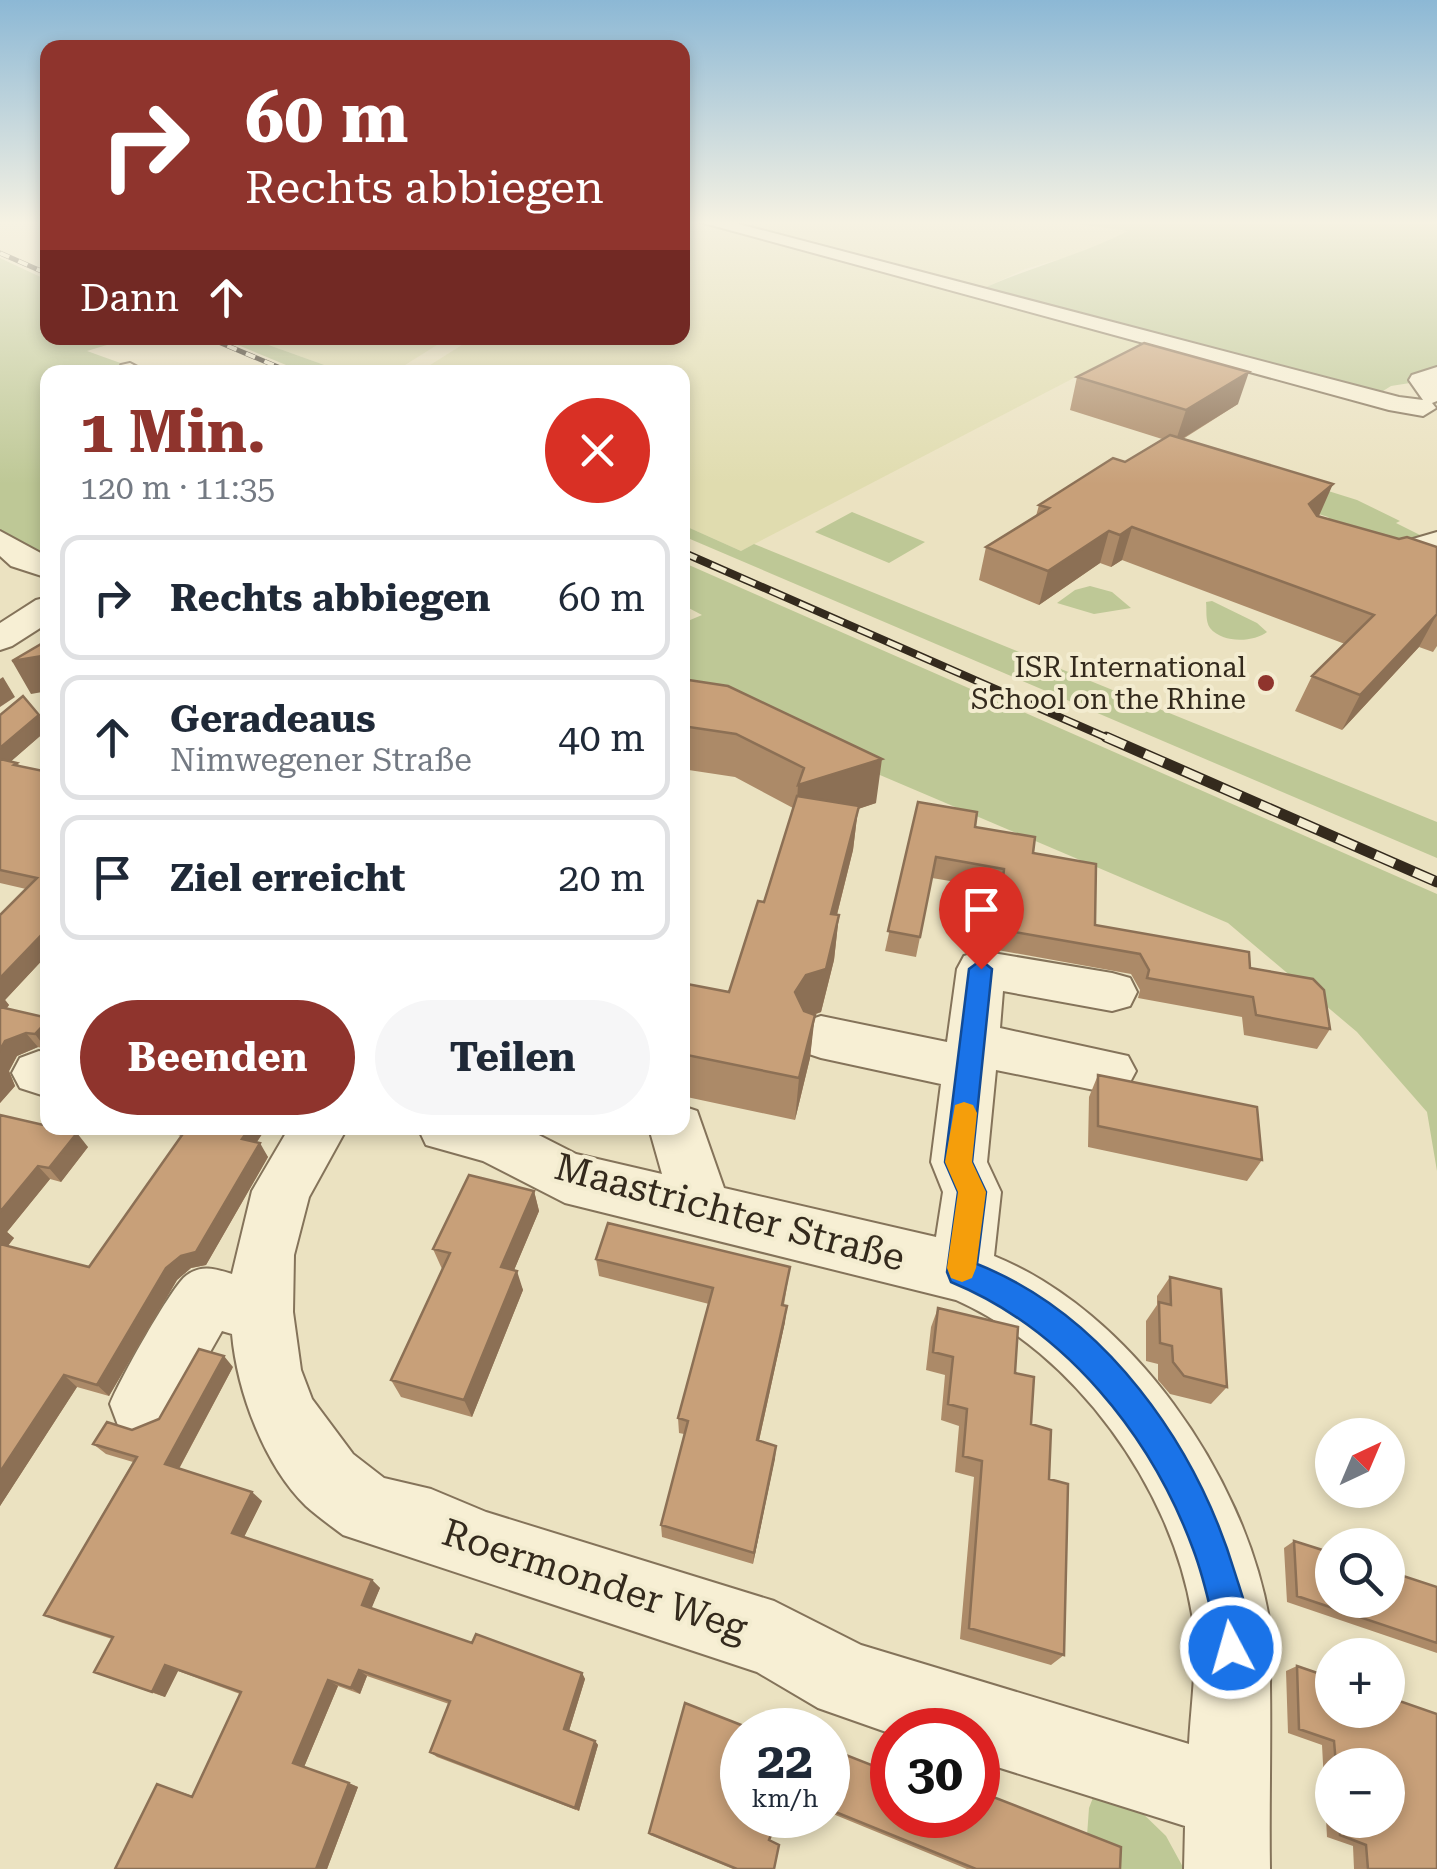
<!DOCTYPE html>
<html lang="de">
<head>
<meta charset="utf-8">
<style>
	body { margin:0; font-family:"Roboto Serif",serif; background:#f6f6f7; color:#1f2937; height:100vh; display:flex; flex-direction:column; font-size:38px; white-space:nowrap }
	* { box-sizing:border-box; margin:0 }
	p { font-size:32px; color:#747a83 }
	.icon { flex:none; width:55px; height:55px; fill:none; stroke:currentColor; stroke-width:2; stroke-linecap:round; stroke-linejoin:round }
	.map { position:relative; flex:1; overflow:hidden }
	.panel { position:absolute; left:40px; top:365px; width:650px; height:770px; display:flex; flex-direction:column; background:#fff; border-radius:20px; box-shadow:0 5px 15px #0003 }
	.panel>* { flex:none }
	.guide { position:absolute; left:40px; top:40px; width:650px; height:305px; border-radius:20px; box-shadow:0 5px 15px #0003; background:#8f342d; color:#fff; overflow:hidden }
	.needle { width:65px; rotate:44deg }
	.buttons { position:absolute; left:1315px; top:1418px; display:grid; gap:20px }
	.buttons a { display:grid; place-items:center; width:90px; height:90px; border-radius:50%; background:#fff; box-shadow:0 5px 15px #0003; font-size:50px }
	.speed { position:absolute; left:720px; top:1708px; display:flex; gap:20px; font-size:50px; font-weight:700; text-align:center }
	.speed>* { display:grid; place-content:center; width:130px; height:130px; border-radius:50%; background:#fff; box-shadow:0 5px 15px #0003; line-height:1 }
	.speed small { font-size:25px; font-weight:400 }
	.speed .limit { border:15px solid #d22; background:#fff; color:#111 }
	.pin { position:absolute; display:grid; place-items:center; width:85px; height:85px; color:#fff; margin:-102px -42px; border-radius:50% 50% 50% 0; rotate:-45deg; box-shadow:0 0 10px #0007 }
	.pin .icon { rotate:45deg }
	.me { position:absolute; width:110px; margin:-55px; rotate:354deg; stroke-linejoin:round; filter:drop-shadow(0 0 8px #0008) }
	.turn { display:flex; align-items:center; gap:35px; height:210px; padding:0 40px; font-size:45px }
	.turn .icon { width:130px; height:130px; stroke-width:2.5 }
	.turn b { display:block; font-size:70px; line-height:85px }
	.then { display:flex; align-items:center; height:95px; padding:0 40px; background:#0003; gap:20px; font-size:38px }
	.round { display:grid; place-items:center; flex:none; width:105px; height:105px; border-radius:52px; background:#f6f6f7 }
	.head { display:flex; align-items:center; justify-content:space-between; height:170px; padding:0 40px }
	h1 { font-size:60px; font-weight:700; line-height:75px; color:#8f342d }
	.primary-button { display:flex; gap:20px; margin-top:auto; padding:20px 40px }
	.primary-button a { flex:1; height:115px; border-radius:60px; background:#8f342d; color:#fff; font-size:40px; font-weight:700; line-height:115px; text-align:center }
	.primary-button a+a { background:#f6f6f7; color:#1f2937 }
	ul { padding:0; list-style:none }
	li { display:flex; align-items:center; gap:30px; height:125px; margin:0 20px 15px; padding:0 20px; border:5px solid #e0e1e3; border-radius:20px }
	li div { flex:1 }
	li b { display:block; font-size:38px }
	li em { font-style:normal }
	.map>svg:first-child { display:block }
	.farmland { fill:#e0dcaf }
	.green { fill:#bec896 }
	.lines { fill:none; stroke-linecap:round; stroke-linejoin:round }
	.minor-casing { stroke:#84735a; stroke-width:4 }
	.minor { fill:#f7efd4; fill-rule:evenodd }
	.rail-far2-casing { stroke:#342a1d; stroke-width:5 }
	.rail-far1-casing { stroke:#342a1d; stroke-width:8 }
	.rail-casing { stroke:#342a1d; stroke-width:11 }
	.rail-far2 { stroke:#f3ecd0; stroke-width:4; stroke-dasharray:10; stroke-linecap:butt }
	.rail-far1 { stroke:#f3ecd0; stroke-width:5; stroke-dasharray:16; stroke-linecap:butt }
	.rail { stroke:#f3ecd0; stroke-width:8; stroke-dasharray:21; stroke-linecap:butt }
	.wall { fill:#ac8a68; fill-rule:evenodd }
	.shaded-wall { fill:#8c7055 }
	.building { fill:#c8a079; stroke:#8c7055; stroke-width:2.5 }
	.route { fill:#1a73e8; stroke:#114b97; stroke-width:2.5 }
	.slow { fill:#f59e0b }
	.poi-dot { fill:#8f342d; stroke:#f3ecd0; stroke-width:4 }
	.labels { text-anchor:middle; stroke-width:8; stroke-linejoin:round; paint-order:stroke }
	.far-poi-label { font-size:28px; fill:#342a1d; stroke:#f3ecd0; text-anchor:end }
	.near-street-label { font-size:38px; fill:#342a1d; stroke:#f3ecd0 }
</style>
</head>
<body>
<div class="map">
<svg width="1437" height="1869" viewBox="0 0 1437 1869">
	<rect width="100%" height="100%" fill="#ebe2c1"/>
	<path class="farmland" d="M683,222H705L1147,340L741,551L683,525L682,372H419L473,338H682Z
		M714,222H1059L1130,231L1091,250L1025,269L976,292Z
		M249,338H448L394,372H344Z"/>
	<path class="green" d="M1061,222H1437V372L1414,376L1410,383L1391,386L1375,396L976,292C1026,268 1079,256 1128,231Z
		M0,258L47,280L48,338H130L87,351L126,365L116,368L117,372H48L47,562L31,556L0,529Z
		M221,338H249L344,372H303Z
		M1242,464L1357,500L1400,521L1396,523L1422,536L1400,540L1332,522L1328,517L1220,482Z
		M852,512L925,542L889,563L815,532Z
		M683,525L741,551L754,544L1437,822V858L683,536Z
		M682,562L1437,894V1171L1427,1112L1357,1032L1228,923L727,710L683,703V623L702,615L683,605Z
		M1090,586L1112,592L1131,608L1094,614L1057,603L1075,590Z
		M1212,601L1257,623L1267,632C1254,642 1223,644 1210,628C1205,621 1207,610 1206,602Z
		M1094,1795L1133,1804L1166,1836L1184,1869H1113L1087,1836L1089,1808Z"/>
	<g class="lines">
		<defs>
			<path id="minor" d="M700,222H731L1399,397L1423,400L1409,380L1412,375L1437,367V401L1432,403L1436,408L1423,416L1389,410Z
				M130,363L147,372H120L121,365Z
				M0,531L48,557V578L11,566L0,556Z
				M1437,532V551C1407,561 1385,570 1353,562L1348,555L1353,548H1382Z
				M48,597V623L12,646L0,650V623L36,600Z
				M981,951L1112,973L1130,978L1137,992L1130,1006L1112,1011L1003,991L1000,1028L1128,1056L1136,1071L1128,1086L1109,1093L996,1070L987,1162L1001,1192L994,1256C1130,1311 1244,1474 1269,1618C1273,1640 1270,1664 1270,1686C1271,1747 1269,1808 1270,1869H1184L1185,1826L978,1761V1730H892V1734L818,1708L757,1672L343,1535C331,1526 317,1516 306,1506C264,1465 237,1391 232,1334L222,1331L167,1428L143,1437L119,1428L110,1404C118,1383 172,1285 187,1275C202,1264 216,1269 232,1274L252,1191L289,1128H347L309,1197L294,1255L293,1312L301,1370L312,1399L353,1454L384,1478L431,1489L486,1512L774,1601L861,1645L1189,1744C1191,1703 1199,1655 1192,1614C1171,1487 1075,1353 956,1300L565,1203L483,1161L426,1145L418,1128H525L576,1154L662,1174L649,1128H682V1106L697,1111L724,1188L936,1237L943,1192L931,1162L941,1084L821,1058L803,1052L795,1037L803,1022L821,1016L947,1042L957,969L964,956Z
				M39,1051L48,1053V1097L20,1088L12,1073L20,1058Z"/>
		</defs>
		<use href="#minor" class="minor-casing"/>
		<use href="#minor" class="minor"/>
		<defs>
			<path id="rail-far2" d="M0,253L48,274
				M209,338L290,372"/>
			<path id="rail-far1" d="M682,552L1112,740"/>
			<path id="rail" d="M1106,737L1437,882"/>
		</defs>
		<use href="#rail-far2" class="rail-far2-casing"/>
		<use href="#rail-far1" class="rail-far1-casing"/>
		<use href="#rail" class="rail-casing"/>
		<use href="#rail-far2" class="rail-far2"/>
		<use href="#rail-far1" class="rail-far1"/>
		<use href="#rail" class="rail"/>
	</g>
	<path class="wall" d="M1077,377L1238,404L1183,439L1319,516L1318,517L1399,539L1437,547V646L1433,652L1419,647L1342,730L1295,711L1312,676L1345,644L1122,560L1111,567L1100,563L1039,605L979,580L986,547L1036,516L1039,505L1125,462L1162,439L1070,410Z
		M682,679L876,803L858,809L853,850L837,915H839L834,960L821,1012L814,1015L810,1058L795,1120L682,1096V983L729,992L764,902L793,808L735,777L682,769Z
		M0,715H39L47,730L11,761L17,763L20,766L48,954L5,1000L9,1005L7,1008L48,1018V1048L46,1049L38,1047L17,1056L9,1071L15,1086L0,1103V915L26,889L0,883Z
		M918,802L1033,853L1095,925L1250,968L1330,1029L1317,1049L1244,1035L1242,1017L1138,998L1140,990L1131,974L992,949L998,889L932,878L916,957L885,951Z
		M1098,1075L1262,1160L1247,1181L1088,1147L1089,1097Z
		M0,1115L88,1147L61,1182L50,1179L7,1232L14,1238L8,1246L89,1267L181,1136L175,1134L170,1128H266L257,1142L268,1157L206,1265L191,1268L177,1280L109,1396L77,1387L0,1506Z
		M534,1191L539,1211L514,1270L523,1290L472,1417L401,1397L391,1380L442,1269L433,1249Z
		M596,1259L790,1267L784,1305L785,1322L759,1441L776,1446L753,1564L662,1537L661,1525L684,1434L679,1433L678,1418L709,1304L599,1276Z
		M1170,1277L1227,1387L1211,1404L1170,1394L1158,1380V1364L1146,1361V1321L1157,1305V1296Z
		M938,1308L1015,1373L1049,1479L1064,1655L1051,1665L960,1639L974,1477L955,1472L959,1426L941,1420L945,1375L926,1370L931,1327Z
		M233,1367L179,1469L262,1501L244,1537L372,1580L380,1588L371,1608L472,1643L582,1673L585,1679L569,1731L595,1741L598,1745L579,1811L437,1757L430,1752L449,1704L367,1676L360,1694L338,1686L304,1767L358,1787L327,1869H115L157,1784L193,1796L240,1694L178,1671L165,1697L109,1678L94,1672L112,1639L60,1622L44,1615L133,1462L106,1454L93,1444L159,1419Z
		M1294,1541L1437,1587V1653L1287,1602L1284,1548Z
		M1297,1666L1332,1678V1710H1388V1697L1437,1714V1869H1354L1353,1846L1327,1837L1322,1745L1288,1733L1286,1671ZM1332,1765H1388V1820H1332Z
		M828,1734L833,1750L1120,1869H967L828,1812Z
		M649,1833L769,1840L774,1869H733L650,1835Z"/>
	<path class="shaded-wall" d="M1249,372L1238,404L1175,443L1186,410Z
		M1333,484L1319,516L1296,536L1309,504Z
		M1132,527L1122,560L1111,567L1120,535Z
		M1109,531L1100,563L1039,605L1048,571Z
		M1437,614L1419,647L1342,730L1360,695Z
		M48,655V691L31,694L12,661Z
		M3,677L15,697L0,707V679Z
		M39,715L47,730L0,771V748Z
		M882,759L876,803L858,809L853,850L826,958L795,829L798,785Z
		M839,915L834,960L821,1012L802,1018L795,992Z
		M48,928V954L5,1000L9,1005L0,1016V978Z
		M815,1015L810,1058L795,1120L799,1078Z
		M48,1020V1048L46,1049L35,1034Z
		M26,1033L38,1047L17,1056L9,1071L15,1086L0,1103V1050L5,1041Z
		M250,1128H266L250,1152L242,1139Z
		M77,1133L88,1147L61,1182L49,1168Z
		M260,1143L268,1157L206,1265L191,1268L177,1280L109,1396L97,1385L166,1268Z
		M38,1166L50,1179L7,1232L14,1238L2,1253L0,1251V1212Z
		M534,1191L539,1211L507,1287L501,1267Z
		M517,1271L523,1290L472,1417L464,1400Z
		M787,1306L785,1322L756,1454L757,1440Z
		M224,1356L233,1367L176,1474L165,1464Z
		M64,1375L77,1387L0,1506V1472Z
		M776,1446L775,1459L753,1564L754,1553Z
		M252,1492L262,1501L242,1541L232,1533Z
		M372,1580L380,1588L370,1612L362,1605Z
		M165,1665L178,1671L165,1697L152,1692Z
		M359,1670L367,1676L360,1694L351,1688Z
		M582,1673L585,1679L568,1734L564,1729Z
		M328,1680L338,1686L304,1767L293,1763Z
		M595,1741L598,1745L579,1811L575,1808Z
		M349,1783L358,1787L327,1869H316Z"/>
	<path class="building" d="M1144,343L1249,372L1186,410L1077,377Z
		M1170,435L1333,484L1309,504L1317,516L1399,539L1407,537L1437,547V614L1360,695L1312,676L1374,615L1132,527L1120,535L1109,531L1048,571L986,547L1049,508L1039,505L1113,458L1125,462Z
		M48,640V655L12,661Z
		M682,679L728,686L882,759L798,785L804,768L736,734L682,726Z
		M23,696L39,715L0,748V715Z
		M0,759L17,763L14,765L48,772V928L0,978V915L37,878L0,870Z
		M797,796L859,806L831,914L839,915L826,969L806,975L795,992L804,1011L815,1015L799,1078L682,1054V983L729,992L758,901L764,902Z
		M918,802L977,812L975,827L1035,837L1033,853L1096,864L1095,925L1249,952L1250,968L1313,979L1324,990L1330,1029L1256,1015L1253,997L1147,978L1149,970L1140,954L998,929L1004,869L936,857L920,937L888,931Z
		M0,1007L48,1018V1020L35,1034L26,1033L5,1041L0,1050Z
		M1098,1075L1257,1107L1262,1160L1098,1126Z
		M0,1115L48,1126V1128L77,1133L49,1168L38,1166L0,1212Z
		M187,1128H250L242,1139L260,1143L196,1252L181,1256L166,1268L97,1385L64,1375L0,1472V1244L89,1267Z
		M469,1175L534,1191L501,1267L517,1271L464,1400L391,1380L450,1253L433,1249Z
		M608,1223L790,1267L782,1305L787,1306L757,1440L776,1446L754,1553L661,1525L688,1421L678,1418L713,1288L596,1259Z
		M1170,1277L1221,1289L1227,1387L1184,1376L1173,1362L1172,1346L1160,1343L1159,1302L1171,1305Z
		M938,1308L1018,1327L1015,1373L1034,1377L1031,1424L1051,1430L1049,1479L1068,1484L1064,1655L969,1628L982,1461L963,1456L967,1409L948,1404L953,1357L933,1352Z
		M199,1349L224,1356L165,1464L252,1492L232,1533L372,1580L362,1605L472,1643L476,1634L582,1673L564,1729L595,1741L575,1808L430,1752L450,1701L359,1670L351,1688L328,1680L293,1763L349,1783L316,1869H115L157,1784L192,1797L241,1692L165,1665L152,1692L94,1672L113,1637L44,1615L137,1457L93,1444L107,1422L132,1430L159,1419Z
		M1294,1541L1332,1553V1600H1388V1571L1437,1587V1643L1297,1596Z
		M1297,1666L1332,1678V1710H1388V1697L1437,1714V1869H1368L1366,1845L1340,1835L1339,1820H1388V1765H1336L1334,1741L1299,1729Z
		M685,1703L754,1730H742V1815H779L769,1840L779,1845L774,1869H737L649,1833Z
		M828,1734L835,1737L833,1750L892,1773V1815H978V1791L1121,1847L1120,1869H976L828,1809Z"/>
	<linearGradient id="sky" x2="0" y2="1"><stop stop-color="#8cb8d5"/><stop offset="0.46" stop-color="#f6f2e3"/><stop offset="1" stop-color="#f6f2e3" stop-opacity="0"/></linearGradient>
	<rect width="1437" height="484" fill="url(#sky)"/>
	<path class="route" d="M981,960L992,969L972,1162L986,1192L977,1264C1105,1315 1196,1444 1235,1573C1244,1602 1257,1631 1244,1662L1231,1667L1218,1662C1211,1646 1215,1632 1212,1616C1207,1594 1201,1570 1193,1549C1151,1435 1065,1329 951,1282L947,1272L958,1192L945,1162L969,969Z"/>
	<path class="slow" d="M964,1102L973,1105L977,1113L972,1162L986,1192L976,1268L972,1278L962,1282L951,1278L947,1268L958,1192L945,1162L955,1105Z"/>
	<circle class="poi-dot" cx="1266" cy="683" r="10"/>
	<g class="labels">
		<g class="far-poi-label">
			<text x="1246" y="677">ISR International<tspan x="1246" dy="32">School on the Rhine</tspan></text>
		</g>
		<g class="near-street-label">
			<text transform="translate(730 1212) rotate(15)" y="13">Maastrichter Straße</text>
			<text transform="translate(595 1580) rotate(18)" y="13">Roermonder Weg</text>
		</g>
	</g>
</svg>
<div class="buttons">
<a><svg class="needle" viewBox="-14 -14 28 28"><path d="M0-13l5 13h-10z" fill="#e53935"/><path d="M0 13l5-13h-10z" fill="#747a83"/></svg></a>
<a><svg class="icon" aria-label="search" viewBox="0 0 24 24"><circle cx="10" cy="10" r="6"/><path d="M15 15l6 6"/></svg></a>
<a>+</a>
<a>−</a>
</div>
<div class="speed"><div>22<small>km/h</small></div><div class="limit">30</div></div>
<div class="pin" style="left:981px;top:969px;background:#d93025"><svg class="icon" aria-label="arrive" viewBox="0 0 24 24"><path d="M6 21V4h12l-3 4 3 4H6"/></svg></div>
<svg class="me" style="left:1231px;top:1648px" viewBox="-20 -20 40 40"><circle r="17" fill="#1a73e8" stroke="#fff" stroke-width="3"/><path d="M0-11L8 9 0 5-8 9z" fill="#fff"/></svg>
<div class="guide">
<div class="turn"><svg class="icon" aria-label="right" viewBox="0 0 24 24"><path d="M7 20v-9h11M14 6l5 5-5 5"/></svg><div><b>60 m</b>Rechts abbiegen</div></div>
<div class="then">Dann<svg class="icon" aria-label="ahead" viewBox="0 0 24 24"><path d="M12 20V5M6 11l6-6 6 6"/></svg></div>
</div>
<section class="panel">
<div class="head"><div><h1>1 Min.</h1><p>120 m · 11:35</p></div><a class="round" style="background:#d93025;color:#fff"><svg class="icon" aria-label="close" viewBox="0 0 24 24"><path d="M6 6l12 12M18 6L6 18"/></svg></a></div>
<ul>
<li><svg class="icon" aria-label="right" viewBox="0 0 24 24"><path d="M7 20v-9h11M14 6l5 5-5 5"/></svg><div><b>Rechts abbiegen</b></div><em>60 m</em></li>
<li><svg class="icon" aria-label="ahead" viewBox="0 0 24 24"><path d="M12 20V5M6 11l6-6 6 6"/></svg><div><b>Geradeaus</b><p>Nimwegener Straße</p></div><em>40 m</em></li>
<li><svg class="icon" aria-label="arrive" viewBox="0 0 24 24"><path d="M6 21V4h12l-3 4 3 4H6"/></svg><div><b>Ziel erreicht</b></div><em>20 m</em></li>
</ul>
<div class="primary-button"><a>Beenden</a><a>Teilen</a></div>
</section>
</div>
</body>
</html>
